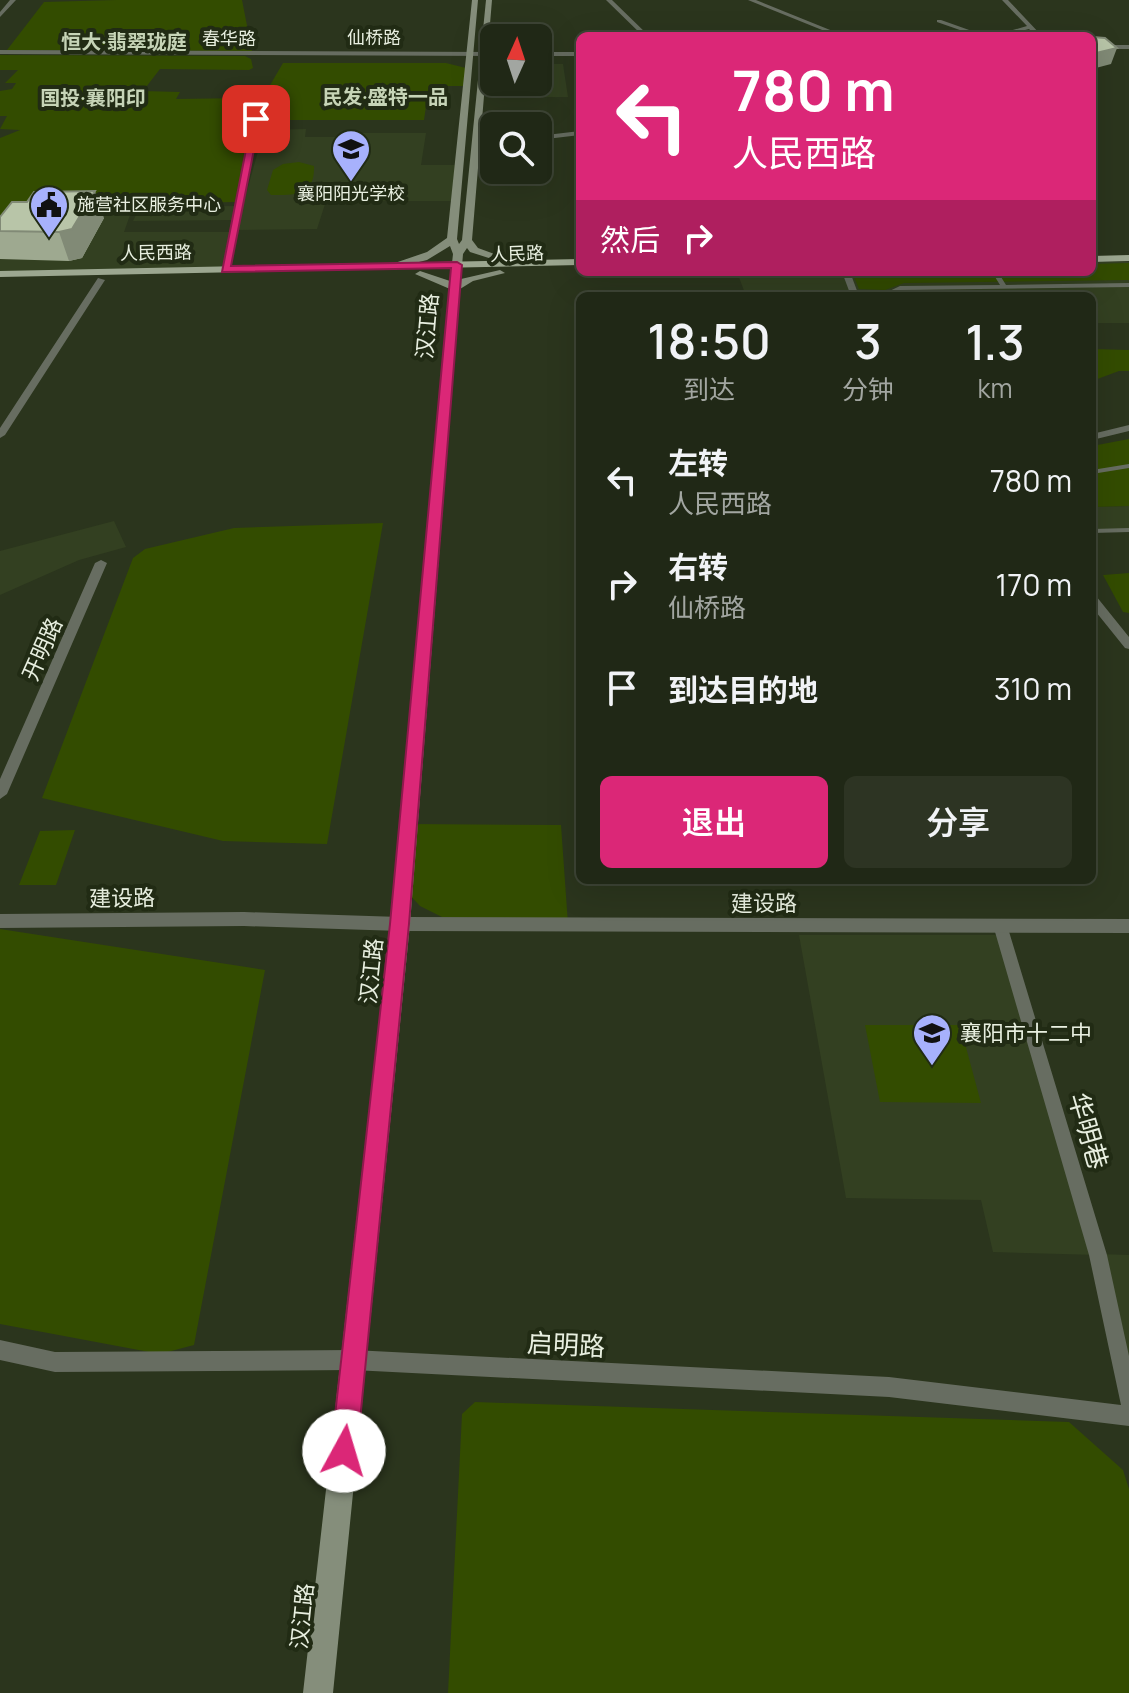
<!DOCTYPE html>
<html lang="zh">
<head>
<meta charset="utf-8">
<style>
	body { margin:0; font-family:Manrope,"Noto Sans SC",sans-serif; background:#2d3423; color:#f1f3f6; height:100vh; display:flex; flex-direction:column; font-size:30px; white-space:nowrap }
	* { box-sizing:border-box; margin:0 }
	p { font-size:26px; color:#a2a6a1 }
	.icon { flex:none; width:44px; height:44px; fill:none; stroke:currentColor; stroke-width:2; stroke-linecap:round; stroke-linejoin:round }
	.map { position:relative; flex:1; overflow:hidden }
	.sheet { position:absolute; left:576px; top:292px; width:520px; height:592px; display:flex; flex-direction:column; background:#202816; border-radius:12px; box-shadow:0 8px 32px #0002,0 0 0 2px #3d4435 }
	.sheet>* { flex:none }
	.guide { position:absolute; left:576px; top:32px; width:520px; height:244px; border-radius:12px; box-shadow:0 8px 32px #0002,0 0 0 2px #3d4435; background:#db2777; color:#fff; overflow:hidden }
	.needle { width:52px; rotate:3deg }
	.tools { position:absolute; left:480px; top:24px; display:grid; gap:16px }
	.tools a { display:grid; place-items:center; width:72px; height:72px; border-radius:12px; background:#202816; box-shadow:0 8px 32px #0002,0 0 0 2px #3d4435; font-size:40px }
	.pin { position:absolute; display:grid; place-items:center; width:68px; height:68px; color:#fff; margin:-34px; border-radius:16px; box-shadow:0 4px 12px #0006 }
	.me { position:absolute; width:88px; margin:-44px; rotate:6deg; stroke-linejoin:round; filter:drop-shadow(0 0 6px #0008) }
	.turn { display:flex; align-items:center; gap:28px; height:168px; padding:0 24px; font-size:36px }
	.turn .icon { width:104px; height:104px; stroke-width:2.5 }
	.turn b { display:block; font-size:56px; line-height:68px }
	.then { display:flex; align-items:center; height:76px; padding:0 24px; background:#0003; gap:16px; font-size:30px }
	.eta { display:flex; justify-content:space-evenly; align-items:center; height:136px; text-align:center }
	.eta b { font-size:48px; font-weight:600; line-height:56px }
	.primary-button { display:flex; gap:16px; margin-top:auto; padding:16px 24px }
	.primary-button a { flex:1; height:92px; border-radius:12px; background:#db2777; color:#fff; font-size:32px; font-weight:600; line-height:92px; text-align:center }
	.primary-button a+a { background:#2d3423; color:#f1f3f6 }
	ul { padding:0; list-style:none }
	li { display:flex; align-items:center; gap:24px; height:104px; padding:0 24px }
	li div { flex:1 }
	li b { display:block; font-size:30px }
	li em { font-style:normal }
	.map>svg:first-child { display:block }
	.built { fill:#334021 }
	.green { fill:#334c00 }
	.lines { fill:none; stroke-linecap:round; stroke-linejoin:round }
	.pedestrian { fill:#676d61; fill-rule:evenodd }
	.minor { fill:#676d61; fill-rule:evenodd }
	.tertiary { fill:#676d61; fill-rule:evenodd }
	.secondary { fill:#858e7b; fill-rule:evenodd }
	.primary { fill:#9ca790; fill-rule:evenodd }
	.wall { fill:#9ea990 }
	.shaded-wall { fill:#818a76 }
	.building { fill:#b8c5a8; stroke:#818a76; stroke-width:2 }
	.route { fill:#db2777; stroke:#8e194d; stroke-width:2 }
	.labels { text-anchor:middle; stroke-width:8; stroke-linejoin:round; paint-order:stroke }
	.far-street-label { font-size:18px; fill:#e8efe0; stroke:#212b14 }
	.far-poi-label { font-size:18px; fill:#e8efe0; stroke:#212b14 }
	.far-neighbourhood-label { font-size:20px; font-weight:bold; fill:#c6d4b7; stroke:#212b14 }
	.street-label { font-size:22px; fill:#e8efe0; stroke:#212b14 }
	.poi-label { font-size:22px; fill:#e8efe0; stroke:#212b14; text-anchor:start }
	.near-street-label { font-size:26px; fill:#e8efe0; stroke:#212b14 }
</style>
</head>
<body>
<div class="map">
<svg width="1129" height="1693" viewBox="0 0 1129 1693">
	<rect width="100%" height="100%" fill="#2b351d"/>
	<path class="built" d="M492,58L494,82H538V64H563L568,97H491Z
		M306,129L305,137H339L340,133H426L421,165H455L451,201H326L317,229L236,230L264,130Z
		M238,206L233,220L133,221L140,207Z
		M130,215L124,232H233L226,270L0,274V217Z
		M1092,262H1129V323H1092V296H746L737,272H1092Z
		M1129,506V530L1092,531V507Z
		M114,521L126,547L79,560L0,595V551Z
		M799,935H1003L1098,1254L1129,1255V1401L1098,1255L993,1252L981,1200L846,1198Z"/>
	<path class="green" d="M116,0H242L252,51L7,50L44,2Z
		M0,55L245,56L251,59L253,68L249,70L160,69L143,91L180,92L176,99L248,98L241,129H230L236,134L227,148H243L246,152L235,202L144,204L109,215H0V138L20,130L0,129L7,116H0V91L12,89L16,83H5L18,70H0Z
		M283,63H446L466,68L465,86H429L424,120H277L278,115L265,112L266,92Z
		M299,162L314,166C315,196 296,195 271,195L267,190L273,170L283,164Z
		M1129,263V280L904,283L885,290L859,289L852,272H1092V264Z
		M1092,349L1129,350V371H1119L1092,381Z
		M1129,439V506L1092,507V446Z
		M383,523L327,844L223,841L42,798L133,558L145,549L234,528Z
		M1129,573V613L1123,612L1103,575Z
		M408,824L561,825L568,924L442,917L420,906L403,888Z
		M75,830L56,885H19L40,831Z
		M0,929L265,970L194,1345L160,1354L0,1324Z
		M865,1025H960L981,1103L880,1102Z
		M475,1402L1069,1422L1123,1470L1129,1489V1693H448L462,1414Z"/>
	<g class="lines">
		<path class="pedestrian" d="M992,272H998L1006,285L1129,283V287L901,290L887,296H879L900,286L1000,285Z
			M1129,464V468L1092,474V470Z
			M1129,528V532L1092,533V529Z"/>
		<path class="minor" d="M10,0H16L0,17V12Z
			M606,0H612L649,36H643Z
			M748,0H756L845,36H837Z
			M1002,0H1008L1042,36H1036L1029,29L1002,36H992L1027,26Z
			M937,20H941L986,36H977L937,22Z
			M1092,45H1129V49H1092Z
			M0,50L494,52V56L0,54Z
			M538,52H580V56H538Z
			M260,90L263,92L230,270L226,272L222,270L257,92Z
			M580,131V135L538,140V136Z
			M477,137H494V141L475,140Z
			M842,272H850L859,296H851Z
			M98,278L105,280L5,435L0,438V428Z
			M1129,425V431L1092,440V434Z
			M101,560L107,563L7,794L0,799V779L95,563Z
			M1092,595L1096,596L1129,637V649L1125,648L1092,607Z
			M1000,919L1005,921L1007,925L1107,1255L1129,1356V1426L889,1397L353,1370L55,1372L0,1360V1340L55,1352L353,1350L889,1377L1121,1405L1089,1255L993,925L995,921Z"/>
		<path class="tertiary" d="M244,912L400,917L1129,919V933L400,931L244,926L0,928V914Z"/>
		<path class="secondary" d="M472,0H478L457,239L459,244L462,240L486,0H492L472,240L478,248L519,263L514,266L470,252L467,248L463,254L461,279L500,270L505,273L473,281L460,289L410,924L333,1693H303L390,924L450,289L415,274L420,271L450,281L453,254L450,246L427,260L391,269L386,266L427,252L447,238Z"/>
		<path class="primary" d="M1129,255V261L1092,262V256Z
			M580,259V265L0,277V271Z"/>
	</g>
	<path class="wall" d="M494,130V165L489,166L488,152Z
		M0,217L104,218L82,258L69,261L0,259Z"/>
	<path class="shaded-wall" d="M1117,48L1111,64L1092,69V54Z
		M95,191L104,218L82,258L69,261L59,232Z"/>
	<path class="building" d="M1092,37L1105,38L1117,48L1092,54Z
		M489,130H494V152H488Z
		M95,191L72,229L59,232L0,231V217L12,202H27L34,192Z"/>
	<path class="route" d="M256,117L260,119L231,266L457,262L462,265L409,924L357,1451L353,1460L344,1464L335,1460L331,1451L390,924L451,268L222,272L252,119Z"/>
	<defs>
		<symbol id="school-pin" viewBox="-11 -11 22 30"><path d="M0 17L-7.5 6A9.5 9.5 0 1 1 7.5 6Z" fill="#a7b1fc" stroke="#212b14"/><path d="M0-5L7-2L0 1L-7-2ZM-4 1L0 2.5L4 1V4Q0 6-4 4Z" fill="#111"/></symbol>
		<symbol id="civic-pin" viewBox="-11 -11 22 30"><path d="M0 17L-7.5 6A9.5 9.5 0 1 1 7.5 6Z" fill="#a7b1fc" stroke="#212b14"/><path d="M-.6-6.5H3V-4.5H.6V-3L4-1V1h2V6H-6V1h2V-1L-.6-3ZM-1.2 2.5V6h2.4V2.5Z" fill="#111"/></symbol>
	</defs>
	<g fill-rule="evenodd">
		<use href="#school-pin" x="329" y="127" width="44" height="60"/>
		<use href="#civic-pin" x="27" y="183" width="44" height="60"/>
		<use href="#school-pin" x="910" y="1011" width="44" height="60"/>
	</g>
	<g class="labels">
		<g class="far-street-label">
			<text x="374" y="44">仙桥路</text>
			<text x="229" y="45">春华路</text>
			<text transform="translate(156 253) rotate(-1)" y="6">人民西路</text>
			<text transform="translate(517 254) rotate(-2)" y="6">人民路</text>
		</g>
		<g class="far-poi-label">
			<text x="351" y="200">襄阳阳光学校</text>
			<text x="77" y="211" text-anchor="start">施营社区服务中心</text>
		</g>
		<g class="far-neighbourhood-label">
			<text x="124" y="49">恒大·翡翠珑庭</text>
			<text x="385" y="104">民发·盛特一品</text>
			<text x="93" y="105">国投·襄阳印</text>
		</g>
		<g class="street-label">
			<text transform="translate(427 326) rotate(-85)" y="8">汉江路</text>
			<text transform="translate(42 649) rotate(-66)" y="8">开明路</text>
			<text transform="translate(122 898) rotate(-1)" y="8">建设路</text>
			<text x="764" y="911">建设路</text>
			<text transform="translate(371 971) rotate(-84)" y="8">汉江路</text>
			<text transform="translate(302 1616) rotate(-84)" y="8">汉江路</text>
		</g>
		<g class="poi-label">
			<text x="960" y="1041">襄阳市十二中</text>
		</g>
		<g class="near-street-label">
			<text transform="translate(1088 1131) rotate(74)" y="9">华明巷</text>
			<text transform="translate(566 1345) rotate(3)" y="9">启明路</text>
		</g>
	</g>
</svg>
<div class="tools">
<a><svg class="needle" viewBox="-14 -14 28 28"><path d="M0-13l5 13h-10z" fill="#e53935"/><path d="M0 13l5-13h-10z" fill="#a2a6a1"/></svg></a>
<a><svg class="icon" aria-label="search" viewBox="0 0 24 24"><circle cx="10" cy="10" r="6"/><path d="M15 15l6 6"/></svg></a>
</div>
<div class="pin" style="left:256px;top:119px;background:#d93025"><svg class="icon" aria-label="arrive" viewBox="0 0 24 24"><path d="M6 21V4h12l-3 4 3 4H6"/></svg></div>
<svg class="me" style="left:344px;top:1451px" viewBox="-20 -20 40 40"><circle r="19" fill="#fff"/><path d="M0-13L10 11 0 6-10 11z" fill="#db2777"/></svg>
<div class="guide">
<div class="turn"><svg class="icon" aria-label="left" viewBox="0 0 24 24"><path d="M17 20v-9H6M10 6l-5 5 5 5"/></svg><div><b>780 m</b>人民西路</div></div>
<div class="then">然后<svg class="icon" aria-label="right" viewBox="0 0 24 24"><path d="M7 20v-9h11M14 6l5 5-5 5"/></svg></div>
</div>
<section class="sheet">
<div class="eta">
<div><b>18:50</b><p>到达</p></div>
<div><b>3</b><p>分钟</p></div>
<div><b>1.3</b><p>km</p></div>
</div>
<ul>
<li><svg class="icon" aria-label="left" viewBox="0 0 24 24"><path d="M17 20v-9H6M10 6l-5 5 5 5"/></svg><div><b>左转</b><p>人民西路</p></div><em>780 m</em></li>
<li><svg class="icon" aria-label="right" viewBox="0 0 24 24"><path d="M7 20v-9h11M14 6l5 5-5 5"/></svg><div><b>右转</b><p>仙桥路</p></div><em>170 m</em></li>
<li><svg class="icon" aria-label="arrive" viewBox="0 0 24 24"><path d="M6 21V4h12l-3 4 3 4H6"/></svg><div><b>到达目的地</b></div><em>310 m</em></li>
</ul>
<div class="primary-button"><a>退出</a><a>分享</a></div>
</section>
</div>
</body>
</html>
